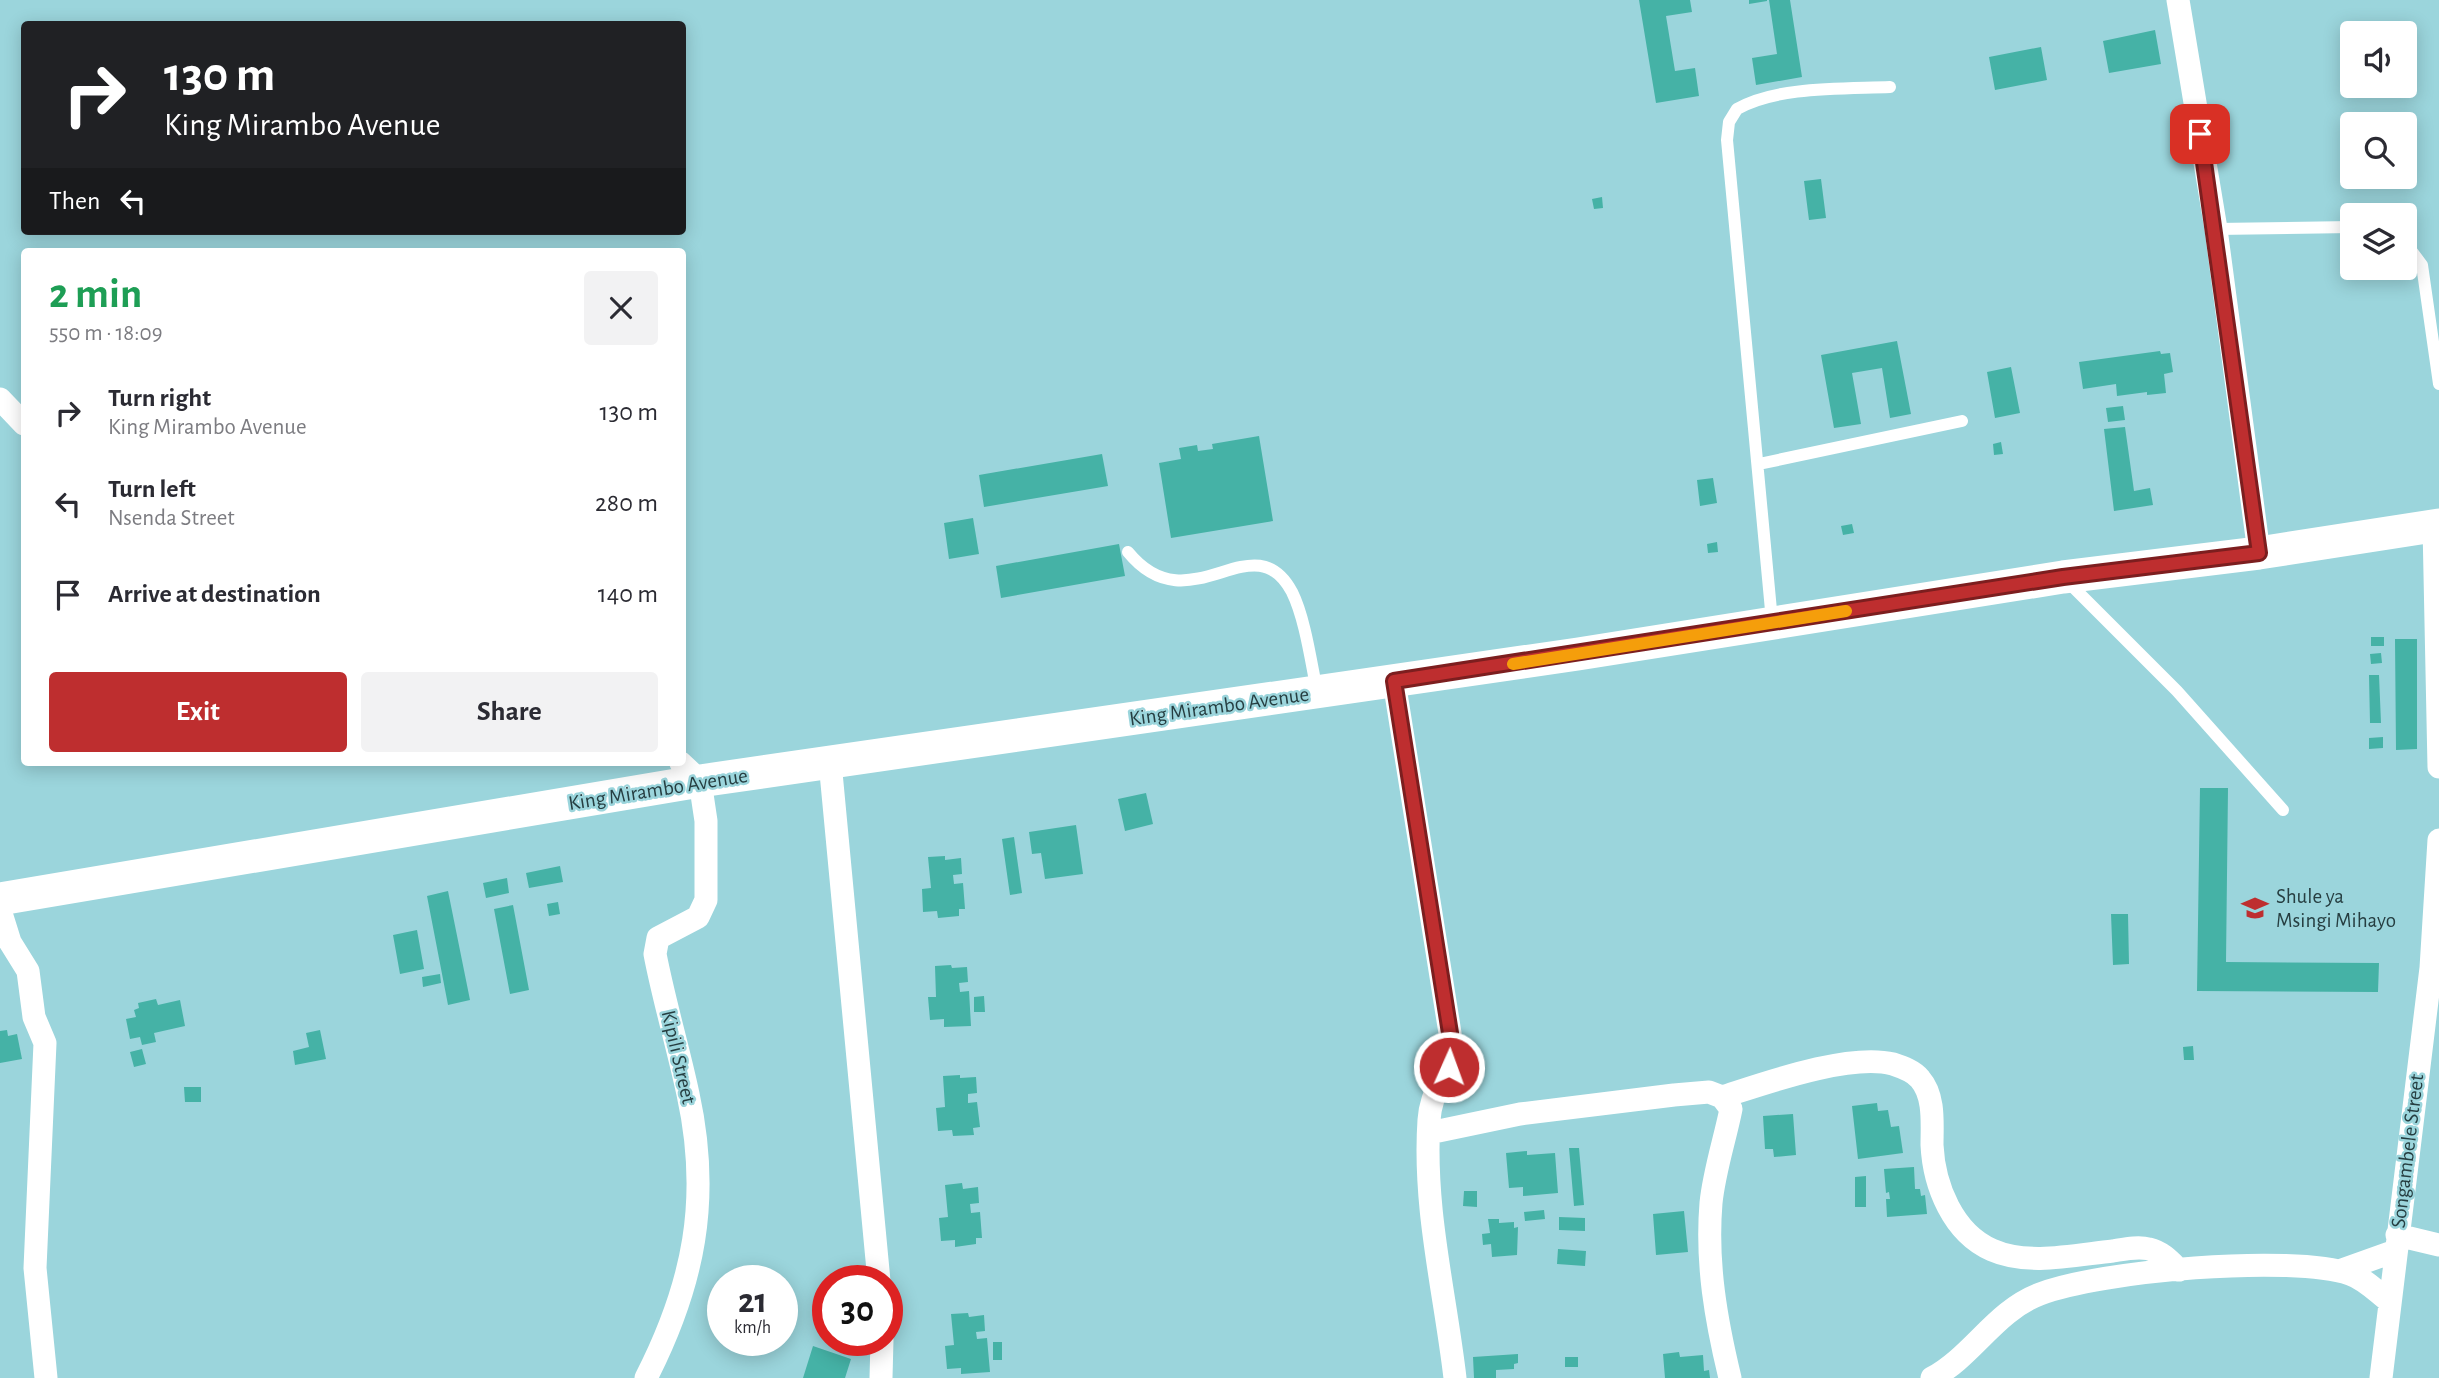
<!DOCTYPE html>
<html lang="en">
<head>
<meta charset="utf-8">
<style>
	body { margin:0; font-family:"Alegreya Sans",sans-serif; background:#f2f2f3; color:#2b2b33; height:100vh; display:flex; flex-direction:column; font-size:26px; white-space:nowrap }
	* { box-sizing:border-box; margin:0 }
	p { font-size:23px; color:#7c7c81 }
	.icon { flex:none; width:38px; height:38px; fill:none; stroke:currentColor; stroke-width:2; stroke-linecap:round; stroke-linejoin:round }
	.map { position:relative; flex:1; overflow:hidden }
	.details { position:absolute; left:21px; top:248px; width:665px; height:518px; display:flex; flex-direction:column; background:#fff; border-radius:7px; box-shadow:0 4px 18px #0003 }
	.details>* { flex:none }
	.hud { position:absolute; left:21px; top:21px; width:665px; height:214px; border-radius:7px; box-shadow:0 4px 18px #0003; background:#202124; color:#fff; overflow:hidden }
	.controls { position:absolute; left:2340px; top:21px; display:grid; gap:14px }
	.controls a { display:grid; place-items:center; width:77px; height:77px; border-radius:7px; background:#fff; box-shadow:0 4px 18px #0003; font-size:35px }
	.speed { position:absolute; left:707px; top:1265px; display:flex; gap:14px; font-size:35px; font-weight:700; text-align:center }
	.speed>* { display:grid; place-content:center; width:91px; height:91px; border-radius:50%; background:#fff; box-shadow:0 4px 18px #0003; line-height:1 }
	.speed small { font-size:18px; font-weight:400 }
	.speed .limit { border:10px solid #d22; background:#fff; color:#111 }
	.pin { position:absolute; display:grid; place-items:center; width:60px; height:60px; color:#fff; margin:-30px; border-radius:14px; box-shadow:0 4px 10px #0006 }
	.me { position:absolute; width:77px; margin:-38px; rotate:2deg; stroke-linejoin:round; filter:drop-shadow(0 0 5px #0008) }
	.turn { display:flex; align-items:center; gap:24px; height:147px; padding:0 28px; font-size:32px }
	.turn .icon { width:91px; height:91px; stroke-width:2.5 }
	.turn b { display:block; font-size:49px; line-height:60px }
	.then { display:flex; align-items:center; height:66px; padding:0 28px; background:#0003; gap:14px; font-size:26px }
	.round { display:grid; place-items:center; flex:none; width:74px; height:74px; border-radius:7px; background:#f2f2f3 }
	.headline { display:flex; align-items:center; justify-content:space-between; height:119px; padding:0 28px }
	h1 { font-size:42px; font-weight:600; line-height:52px; color:#1e9e55 }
	.action { display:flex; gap:14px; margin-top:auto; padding:14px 28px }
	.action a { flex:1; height:80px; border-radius:7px; background:#be2e2f; color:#fff; font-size:28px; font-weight:600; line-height:80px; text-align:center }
	.action a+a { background:#f2f2f3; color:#2b2b33 }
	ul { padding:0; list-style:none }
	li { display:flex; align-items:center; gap:21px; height:91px; padding:0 28px }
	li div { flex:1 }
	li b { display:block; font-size:26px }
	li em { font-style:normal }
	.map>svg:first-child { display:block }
	.building { fill:#45b2a6 }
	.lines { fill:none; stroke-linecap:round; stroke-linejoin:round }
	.service { stroke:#fff; stroke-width:12 }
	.minor { stroke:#fff; stroke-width:23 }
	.secondary { stroke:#fff; stroke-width:33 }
	.route-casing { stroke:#7c1e1f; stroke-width:18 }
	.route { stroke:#be2e2f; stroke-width:12 }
	.slow { stroke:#f59e0b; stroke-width:12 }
	.labels { text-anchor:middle; stroke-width:5; stroke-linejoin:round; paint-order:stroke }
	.street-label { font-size:21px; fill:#263e41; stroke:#9bd5dc }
	.poi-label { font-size:21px; fill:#263e41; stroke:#9bd5dc; text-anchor:start }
</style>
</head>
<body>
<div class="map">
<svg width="2439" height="1378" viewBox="0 0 2439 1378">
	<rect width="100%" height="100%" fill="#9bd5dc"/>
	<path class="building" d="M1639,0H1690L1692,12L1666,16L1675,71L1695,68L1699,96L1656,103Z
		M1749,0H1767V1L1749,4Z
		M1769,0H1790L1802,77L1756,85L1752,58L1777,54Z
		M2155,30L2161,64L2109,73L2103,41Z
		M2041,47L2047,80L1995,90L1989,57Z
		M1821,179L1826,218L1809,220L1804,181Z
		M1602,197L1603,208L1594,209L1592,199Z
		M1897,341L1911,414L1890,418L1882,368L1852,373L1861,424L1834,428L1821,355Z
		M2160,351L2161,354L2170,353L2173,372L2164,374L2166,393L2147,395V392L2117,396L2116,384L2083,389L2079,362Z
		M2011,367L2020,413L1995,418L1987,372Z
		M2123,406L2125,420L2108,422L2106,408Z
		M2125,427L2134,491L2150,488L2153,505L2114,511L2104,429Z
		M1259,436L1273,521L1171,538L1159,463L1181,459L1179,448L1197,445L1198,451L1213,449L1212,444Z
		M2001,442L2003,454L1994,455L1993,444Z
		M1102,454L1108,486L984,507L979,475Z
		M1713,478L1717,503L1700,506L1697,480Z
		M973,518L979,554L949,559L944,523Z
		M1852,524L1854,533L1843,535L1841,526Z
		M1717,542L1718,552L1708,553L1707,544Z
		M1119,544L1125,576L1001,598L996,566Z
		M2371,637H2384V646H2371Z
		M2395,639H2417V749L2396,750Z
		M2381,653L2382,663L2371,664L2370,654Z
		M2369,675H2379L2381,723H2370Z
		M2383,737V748L2369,749V738Z
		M2200,788H2228L2226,962L2379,963L2378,992L2197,991Z
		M1146,793L1153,824L1125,831L1118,799Z
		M1076,825L1083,874L1045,879L1041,853L1032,854L1029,832Z
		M1014,837L1022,893L1010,895L1002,839Z
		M945,856V860L961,858L962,874L953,875L954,884L963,883L965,909H959V916L938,918L937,911L923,912L922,889L931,888L928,857Z
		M560,866L563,882L529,888L526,873Z
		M507,878L509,893L486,898L483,883Z
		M448,891L470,1000L448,1005L427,896Z
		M558,902L560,914L549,916L547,904Z
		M513,905L529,990L510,994L494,909Z
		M2111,914H2128L2129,964L2113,965Z
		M417,930L424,969L400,974L393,935Z
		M951,965L952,968L967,967L968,982L959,983L960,992L969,991L971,1026L944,1027V1019L930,1020L928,997H936L935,966Z
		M440,974L441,983L423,987L422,977Z
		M984,996L985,1012H974V997Z
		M156,999L158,1005L180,1000L185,1026L154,1033L156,1042L142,1045L140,1037L130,1039L126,1019L136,1017L134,1010L139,1008L138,1003Z
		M7,1030L8,1036L17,1034L22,1059L0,1063V1031Z
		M320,1030L326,1059L295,1065L293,1051L309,1047L306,1033Z
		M2193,1046L2194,1060H2184L2183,1047Z
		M142,1049L146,1064L134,1067L130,1052Z
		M960,1075V1078L976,1077L977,1093L968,1094V1103L977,1102L980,1127L973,1128L974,1135L953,1136L952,1130L938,1131L936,1108L945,1107L943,1076Z
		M184,1087H201V1102H185Z
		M1877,1103L1878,1111L1888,1110L1891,1127L1899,1126L1903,1153L1858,1159L1852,1106Z
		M1793,1114L1796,1155L1774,1157L1773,1149H1765L1763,1116Z
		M1569,1148H1579L1584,1205L1574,1206Z
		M1527,1151V1155L1555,1153L1558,1193L1523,1196V1187L1509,1188L1506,1153Z
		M1914,1167L1915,1189H1920L1921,1196L1925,1195L1927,1214L1887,1217L1886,1199H1890L1889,1192L1886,1193L1884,1169Z
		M1866,1176V1207H1855V1177Z
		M962,1183L963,1189L978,1187L979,1203L970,1204L971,1213L980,1212L982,1238H976V1244L955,1247V1240L941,1241L939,1218L948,1217L945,1185Z
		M1464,1191H1477V1207L1463,1206Z
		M1544,1210L1545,1219L1525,1221L1524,1212Z
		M1684,1211L1688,1252L1656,1255L1653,1214Z
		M1559,1217L1585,1218V1231L1559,1230Z
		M1488,1219H1499V1223L1514,1222V1228L1518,1227L1517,1255L1492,1257L1491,1244L1483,1245L1482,1234L1490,1233Z
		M1558,1249L1586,1251L1585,1266L1557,1264Z
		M968,1313L969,1317L984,1315L985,1331L976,1332L977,1339L987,1338L990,1372L961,1374V1368L947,1369L945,1346L954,1345L951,1314Z
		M993,1342H1002V1360H993Z
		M813,1346L851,1359L845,1378H803Z
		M1679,1352L1680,1357L1703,1355L1704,1371L1709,1370L1710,1378H1665L1663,1354Z
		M1518,1354V1363L1514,1364V1369L1496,1370V1378H1474L1473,1357Z
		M1565,1357H1578V1367H1565Z"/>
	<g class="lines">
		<path class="service" d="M2216,229L2352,227
			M2404,241L2422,265L2439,384
			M1759,464L1962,421
			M1128,552C1190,628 1253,519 1292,592C1305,618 1311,662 1317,691
			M2068,582L2177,691L2283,810
			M1772,621L1727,140L1729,122L1737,109C1777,86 1844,89 1890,87"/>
		<path class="minor" d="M2178,0L2216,229L2259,553
			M0,399L24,424
			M2434,526L2439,767
			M1394,681L1450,1033C1454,1072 1431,1086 1429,1120C1423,1208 1445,1292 1455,1378
			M830,762L879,1281
			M0,910L10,942L28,971L34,1017L45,1043L35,1268L46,1378
			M1722,1097C1766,1083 1849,1053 1893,1064C1902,1067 1914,1071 1920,1079C1935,1096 1932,1124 1932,1145C1934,1186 1953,1233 1992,1250C2028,1266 2075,1255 2113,1251C2125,1249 2138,1246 2149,1249C2162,1252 2170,1261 2179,1270
			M1429,1133L1520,1114L1674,1095L1709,1092L1722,1097L1731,1109C1725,1139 1714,1172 1711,1203C1706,1263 1716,1320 1730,1378
			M2397,1235L2439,1245
			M2339,1271L2395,1251
			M646,1378C694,1284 711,1199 688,1094C678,1047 664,1001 655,954L658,938L698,917L706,900V821L700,781L681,763
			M881,1378L882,1340
			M1932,1378C1973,1356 1995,1311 2040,1294C2099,1271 2291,1254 2350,1274C2365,1279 2377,1292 2389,1301
			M2381,1378L2431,968L2439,840"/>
		<path class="secondary" d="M0,899L700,781L1578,654L2063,577L2259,553L2439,525"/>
	</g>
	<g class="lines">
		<defs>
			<path id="route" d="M1449,1067L1450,1033L1394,681L2063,577L2259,553L2200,134"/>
		</defs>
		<use href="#route" class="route-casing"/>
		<use href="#route" class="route"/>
		<path class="slow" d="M1513,664L1846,611"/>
	</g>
	<defs>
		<symbol id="school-bare" viewBox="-9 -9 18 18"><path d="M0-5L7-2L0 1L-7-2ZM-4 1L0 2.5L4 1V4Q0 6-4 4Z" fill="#be2e2f" stroke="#9bd5dc" stroke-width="2.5" paint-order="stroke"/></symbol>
	</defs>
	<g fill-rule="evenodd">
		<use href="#school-bare" x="2236" y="889" width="38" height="38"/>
	</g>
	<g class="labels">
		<g class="street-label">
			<text transform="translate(1219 706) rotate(-8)" y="7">King Mirambo Avenue</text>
			<text transform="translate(658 789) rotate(-9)" y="7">King Mirambo Avenue</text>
			<text transform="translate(679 1057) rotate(77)" y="7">Kipili Street</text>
			<text transform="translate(2407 1151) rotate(-83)" y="7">Songambele Street</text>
		</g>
		<g class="poi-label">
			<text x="2276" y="903">Shule ya<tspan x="2276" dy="24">Msingi Mihayo</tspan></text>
		</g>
	</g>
</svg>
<div class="controls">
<a><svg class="icon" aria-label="sound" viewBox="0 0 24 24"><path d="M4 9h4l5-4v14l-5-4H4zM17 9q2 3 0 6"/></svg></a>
<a><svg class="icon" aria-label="search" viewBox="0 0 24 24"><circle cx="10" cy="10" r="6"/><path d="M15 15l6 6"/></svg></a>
<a><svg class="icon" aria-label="layers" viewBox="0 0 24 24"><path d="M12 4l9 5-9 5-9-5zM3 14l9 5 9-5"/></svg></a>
</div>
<div class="speed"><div>21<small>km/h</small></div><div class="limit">30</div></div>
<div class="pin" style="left:2200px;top:134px;background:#d93025"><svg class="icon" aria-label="arrive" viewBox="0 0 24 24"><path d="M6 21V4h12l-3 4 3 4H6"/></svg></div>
<svg class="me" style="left:1449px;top:1067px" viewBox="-20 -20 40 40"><circle r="17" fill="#be2e2f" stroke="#fff" stroke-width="3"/><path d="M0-11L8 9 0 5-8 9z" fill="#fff"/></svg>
<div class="hud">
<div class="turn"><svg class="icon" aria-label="right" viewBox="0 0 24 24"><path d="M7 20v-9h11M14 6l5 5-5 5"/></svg><div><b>130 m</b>King Mirambo Avenue</div></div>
<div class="then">Then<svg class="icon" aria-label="left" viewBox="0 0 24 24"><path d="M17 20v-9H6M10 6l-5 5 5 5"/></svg></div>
</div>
<section class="details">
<div class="headline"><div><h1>2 min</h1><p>550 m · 18:09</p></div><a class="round"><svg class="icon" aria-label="close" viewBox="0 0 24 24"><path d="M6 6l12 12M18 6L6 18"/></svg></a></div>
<ul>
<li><svg class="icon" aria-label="right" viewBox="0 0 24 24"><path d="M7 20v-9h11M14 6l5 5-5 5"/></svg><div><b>Turn right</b><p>King Mirambo Avenue</p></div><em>130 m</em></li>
<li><svg class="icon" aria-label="left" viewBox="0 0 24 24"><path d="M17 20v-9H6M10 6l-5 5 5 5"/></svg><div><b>Turn left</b><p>Nsenda Street</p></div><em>280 m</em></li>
<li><svg class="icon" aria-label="arrive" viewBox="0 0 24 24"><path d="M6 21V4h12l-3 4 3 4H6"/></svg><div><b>Arrive at destination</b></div><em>140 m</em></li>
</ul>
<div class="action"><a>Exit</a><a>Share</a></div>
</section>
</div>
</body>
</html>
